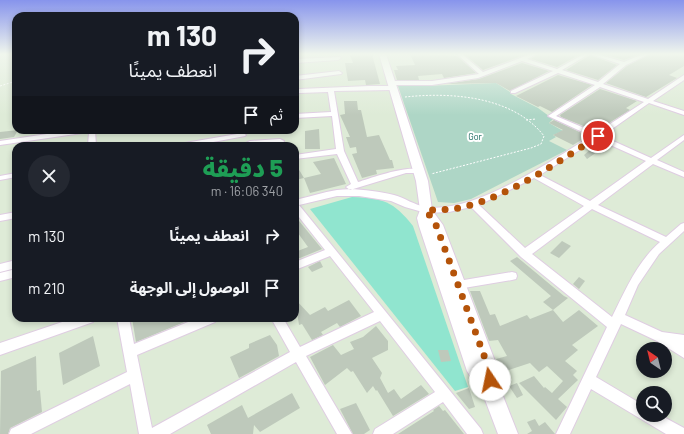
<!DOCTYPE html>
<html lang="ar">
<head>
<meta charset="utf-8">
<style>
	body { margin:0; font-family:Barlow,"Noto Sans Arabic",sans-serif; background:#242831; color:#f1f3f6; direction:rtl; height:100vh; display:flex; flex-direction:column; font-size:15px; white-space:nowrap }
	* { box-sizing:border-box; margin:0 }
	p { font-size:13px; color:#9ea1a6 }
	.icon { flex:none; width:22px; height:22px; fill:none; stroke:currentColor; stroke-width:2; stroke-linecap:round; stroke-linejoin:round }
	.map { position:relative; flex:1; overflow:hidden; direction:ltr }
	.drawer { position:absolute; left:12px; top:142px; width:287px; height:180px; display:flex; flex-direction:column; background:#171b24; border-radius:12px; box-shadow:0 2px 6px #0003; direction:rtl }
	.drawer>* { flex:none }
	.guide { position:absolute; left:12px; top:12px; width:287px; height:122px; border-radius:12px; box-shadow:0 2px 6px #0003; direction:rtl; background:#171b24; color:#f1f3f6; overflow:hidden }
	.needle { width:26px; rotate:325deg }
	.controls { position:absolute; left:636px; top:342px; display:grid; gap:8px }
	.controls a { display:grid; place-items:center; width:36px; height:36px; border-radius:50%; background:#171b24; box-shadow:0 2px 6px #0003; font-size:20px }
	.pin { position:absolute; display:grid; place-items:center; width:34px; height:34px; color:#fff; margin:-17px; border:2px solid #fff; border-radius:50%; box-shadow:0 1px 4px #0007 }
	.me { position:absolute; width:44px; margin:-22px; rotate:349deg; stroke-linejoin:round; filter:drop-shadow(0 0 3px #0008) }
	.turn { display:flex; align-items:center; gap:14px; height:84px; padding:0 16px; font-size:18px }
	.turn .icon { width:52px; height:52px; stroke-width:2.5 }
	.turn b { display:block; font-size:28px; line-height:34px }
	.then { display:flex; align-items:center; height:38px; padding:0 16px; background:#0003; gap:8px; font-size:15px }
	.round { display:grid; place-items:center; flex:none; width:42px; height:42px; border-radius:21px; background:#242831 }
	.summary { display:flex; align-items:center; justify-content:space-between; height:68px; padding:0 16px }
	h1 { font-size:24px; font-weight:800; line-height:30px; color:#1e9e55 }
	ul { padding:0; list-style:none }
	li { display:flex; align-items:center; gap:12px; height:52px; padding:0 16px }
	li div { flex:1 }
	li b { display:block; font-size:15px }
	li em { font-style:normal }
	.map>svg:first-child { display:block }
	.green { fill:#90e5cf }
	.cemetery { fill:#aed6c6 }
	.building { fill:#bec9bb }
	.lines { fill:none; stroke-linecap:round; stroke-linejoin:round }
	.street-casing { stroke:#dfcde2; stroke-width:2 }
	.secondary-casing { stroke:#dfcde2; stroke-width:2 }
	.path { stroke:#fff; stroke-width:1; stroke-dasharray:2 1.5; stroke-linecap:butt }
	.street { fill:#fff; fill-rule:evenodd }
	.secondary { fill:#fff; fill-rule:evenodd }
	.route { stroke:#b45309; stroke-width:7; stroke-dasharray:0 12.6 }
	.labels { text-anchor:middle; stroke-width:4; stroke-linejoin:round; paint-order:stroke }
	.far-park-label { font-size:9px; fill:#16665c; stroke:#fff }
</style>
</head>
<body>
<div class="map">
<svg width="684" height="434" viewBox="0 0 684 434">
	<rect width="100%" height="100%" fill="#deebd7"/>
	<path class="green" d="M352,197C383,198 393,201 413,226L468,387L455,391L310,209Z"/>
	<path class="cemetery" d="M496,83L513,94H511L538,108L553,119L549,123L563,131L553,135L556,137L549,141L567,150L471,199L454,203L438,202L398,86L399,84L425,86Z"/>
	<path class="building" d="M360,54H372L380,84L366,85L365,80L348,81L345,63H353L350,55Z
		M410,54L457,56L476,73L444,78L442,74L418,76L419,80H397L394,70H398L396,66L415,65Z
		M464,54H527L483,70Z
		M538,54H581L557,67L531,59Z
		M602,54H640L624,60Z
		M650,54L684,55V66L669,75L677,78L646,97L606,83L627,66Z
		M590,55L617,65L598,80L566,70Z
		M522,63L549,71L510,91L496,83L446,84L479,79Z
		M558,75L592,85L552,112L540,106L538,107L516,96Z
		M600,89L637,101L626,108L630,110L596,131L561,117L560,115Z
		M344,101H357L358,110H361L367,137L379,135L390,160H392L394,168L376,170L377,174L362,178L352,154L357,153L356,147L350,148L346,137H350L340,115L345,114Z
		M554,120L588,136L573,145L553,135L563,130L549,123Z
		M319,129L320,149H305V131Z
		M18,130L14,137L0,139V132Z
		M599,142L607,145L587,159L584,155Z
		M334,158L346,184L310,193L304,178L321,174L313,162Z
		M295,163L304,178L295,180Z
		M295,216L322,249L295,260V252L308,247L295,229Z
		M562,241L571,246L559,258L550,253Z
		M517,257L564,296L568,298L553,310L543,302L551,296L510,261Z
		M320,261L323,267L312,272L308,267Z
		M579,277L585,281L579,289L573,284Z
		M470,291H480L490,315L495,314L500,326L527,315L530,319L553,310L563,322L579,310L598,326L572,345L578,350L565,361L577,371L573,375L578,380L558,399L567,407L556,420L519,383L534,376L544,388L545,387L552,393L563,381L547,366L539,372L530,363L503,372L496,359L507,356L498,340L489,341Z
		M295,299L310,315L325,307L328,311L349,300L361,316L340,327L337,323L321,332L323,335L312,340L302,324L299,325Z
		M132,318H194L136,342Z
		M376,326L388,341V350L372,358L382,373L380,378L388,393L394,389L401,399L421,385L429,394L393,416L377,390L376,391L373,386L367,393L353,371L351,372L347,368L325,385L310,357L333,345L341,355L354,349L350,342L363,337Z
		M270,335L277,345L279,356L239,378L230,357L249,348V344Z
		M93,336L100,366L63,385L59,353Z
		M438,350H448L451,361L441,362Z
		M36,356L37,391L40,390L42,412L10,428L8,434H0L1,371Z
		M517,383L523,395L517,398L509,386Z
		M469,388L475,407L469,409L456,393Z
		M292,393L300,408L260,432L254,425L253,434H211L207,425L242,405L248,418Z
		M356,403L370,430L364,434H353L340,409Z
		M439,406L443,411L445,410L464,434H398L434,411L433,410Z
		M535,419L539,426L545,422L555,434H527L532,431L527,422Z"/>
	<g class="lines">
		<defs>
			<path id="street" d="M457,54H462L483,72L531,54H537L527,59L557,69L584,54H589L562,70L598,82L620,64L590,54H597L624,62L643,54H649L626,65L603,84L648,99L684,75V80L653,101L684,111V115L649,103L602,136L651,158L684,135V140L657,160L684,172V177L653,164L598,205L666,237L681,224L684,223V231L659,254L638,285L625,315L662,332L684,335V358L657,341L621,324L596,377L643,405V415H660L684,428V434H666L591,389L570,434H556L607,327L521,257L471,207L449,212L426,213L405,207L391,201L359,196H337L299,205L481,429L483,434H467L443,402L393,434H373L375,429L435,392L380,321L306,356L352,434H337L296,362L170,434H139L130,384L31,434H9L11,429L127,372L117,318H129L134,344L198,318H217L215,322L137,355L152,428L290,352L271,318H283L300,347L374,312L330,256L295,270V262L325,250L295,212V200C309,197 323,192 337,190C354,188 377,191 394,195C405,198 414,205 426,207C474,214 551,161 591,136L548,116L595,85L558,73L515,93H511V91L553,71L522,61L478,78L432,85H393L390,83L393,81H432L479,74ZM600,87L644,102L596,133L556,116ZM597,139L646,161L590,201L540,175ZM534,178L584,206L525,248L479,205ZM592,209L660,242C637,262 625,291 612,317L532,254Z
				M340,57L341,58L338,60L295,63V59Z
				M339,71L342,73L341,74L295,80V76Z
				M369,86H393L396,88L393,90L334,91L344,151L358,182C371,178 412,163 422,171L418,173H406L350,190L346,187L351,184L337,154L295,159V155L336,149L332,116L295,118V114L331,112L328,92L299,93L296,91L299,89Z
				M74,130H95L96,146H88L89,132L0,145V141Z
				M243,133L246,135L245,136L192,146H175L179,144Z
				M280,139L284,141L283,143L250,145L246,143L250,141Z
				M16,173V177L0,180V176Z
				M16,212V218L0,221V215Z
				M16,260V268L0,272V264Z
				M16,269V277L0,281V273Z
				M512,272L516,273L517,276L516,279L512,280L458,289L454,288L453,285L454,282L458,281Z
				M74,318H95L93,322L0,355V343Z"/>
			<path id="secondary" d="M379,54H386L428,181L432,210L443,225L498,369L501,391L518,434H498L484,397L467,371L419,226L417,218L420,210L416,181Z"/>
		</defs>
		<use href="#street" class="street-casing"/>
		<use href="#secondary" class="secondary-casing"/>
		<path class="path" d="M0,86L16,81
			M405,97C451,92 513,96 544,136L541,144L531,148L431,174
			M526,120L536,119"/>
		<use href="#street" class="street"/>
		<use href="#secondary" class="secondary"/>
	</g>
	<linearGradient id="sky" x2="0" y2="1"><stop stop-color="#8794ec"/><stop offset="0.47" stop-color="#f0f6ed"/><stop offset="1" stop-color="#f0f6ed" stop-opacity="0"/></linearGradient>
	<rect width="684" height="115" fill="url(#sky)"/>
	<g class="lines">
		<path class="route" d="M490,380L489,369L436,225L426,210C439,210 451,210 463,207C510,196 558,162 598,136"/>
	</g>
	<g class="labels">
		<g class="far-park-label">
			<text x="475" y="140">Gor</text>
		</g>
	</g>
</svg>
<div class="controls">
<a><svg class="needle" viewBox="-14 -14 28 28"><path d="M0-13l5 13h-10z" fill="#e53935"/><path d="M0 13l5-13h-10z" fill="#9ea1a6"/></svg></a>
<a><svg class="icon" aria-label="search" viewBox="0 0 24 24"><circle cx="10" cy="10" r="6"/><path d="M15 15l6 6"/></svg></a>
</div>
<div class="pin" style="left:598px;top:136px;background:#d93025"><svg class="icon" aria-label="arrive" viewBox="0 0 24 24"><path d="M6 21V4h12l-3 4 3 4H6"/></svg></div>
<svg class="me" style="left:490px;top:380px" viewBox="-20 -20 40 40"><circle r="19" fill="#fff"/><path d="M0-13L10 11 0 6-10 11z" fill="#b45309"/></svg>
<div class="guide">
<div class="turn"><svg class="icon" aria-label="right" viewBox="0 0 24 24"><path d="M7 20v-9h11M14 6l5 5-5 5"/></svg><div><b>130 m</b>انعطف يمينًا</div></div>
<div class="then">ثم<svg class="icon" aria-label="arrive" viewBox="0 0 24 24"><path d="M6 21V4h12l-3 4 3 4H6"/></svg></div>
</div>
<section class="drawer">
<div class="summary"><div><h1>5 دقيقة</h1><p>340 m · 16:06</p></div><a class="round"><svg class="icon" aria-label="close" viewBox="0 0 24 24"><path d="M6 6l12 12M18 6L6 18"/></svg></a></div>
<ul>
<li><svg class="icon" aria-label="right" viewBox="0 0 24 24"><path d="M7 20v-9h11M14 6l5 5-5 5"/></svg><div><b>انعطف يمينًا</b></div><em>130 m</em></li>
<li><svg class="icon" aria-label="arrive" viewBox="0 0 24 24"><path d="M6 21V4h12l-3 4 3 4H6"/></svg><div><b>الوصول إلى الوجهة</b></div><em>210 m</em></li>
</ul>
</section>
</div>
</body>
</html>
